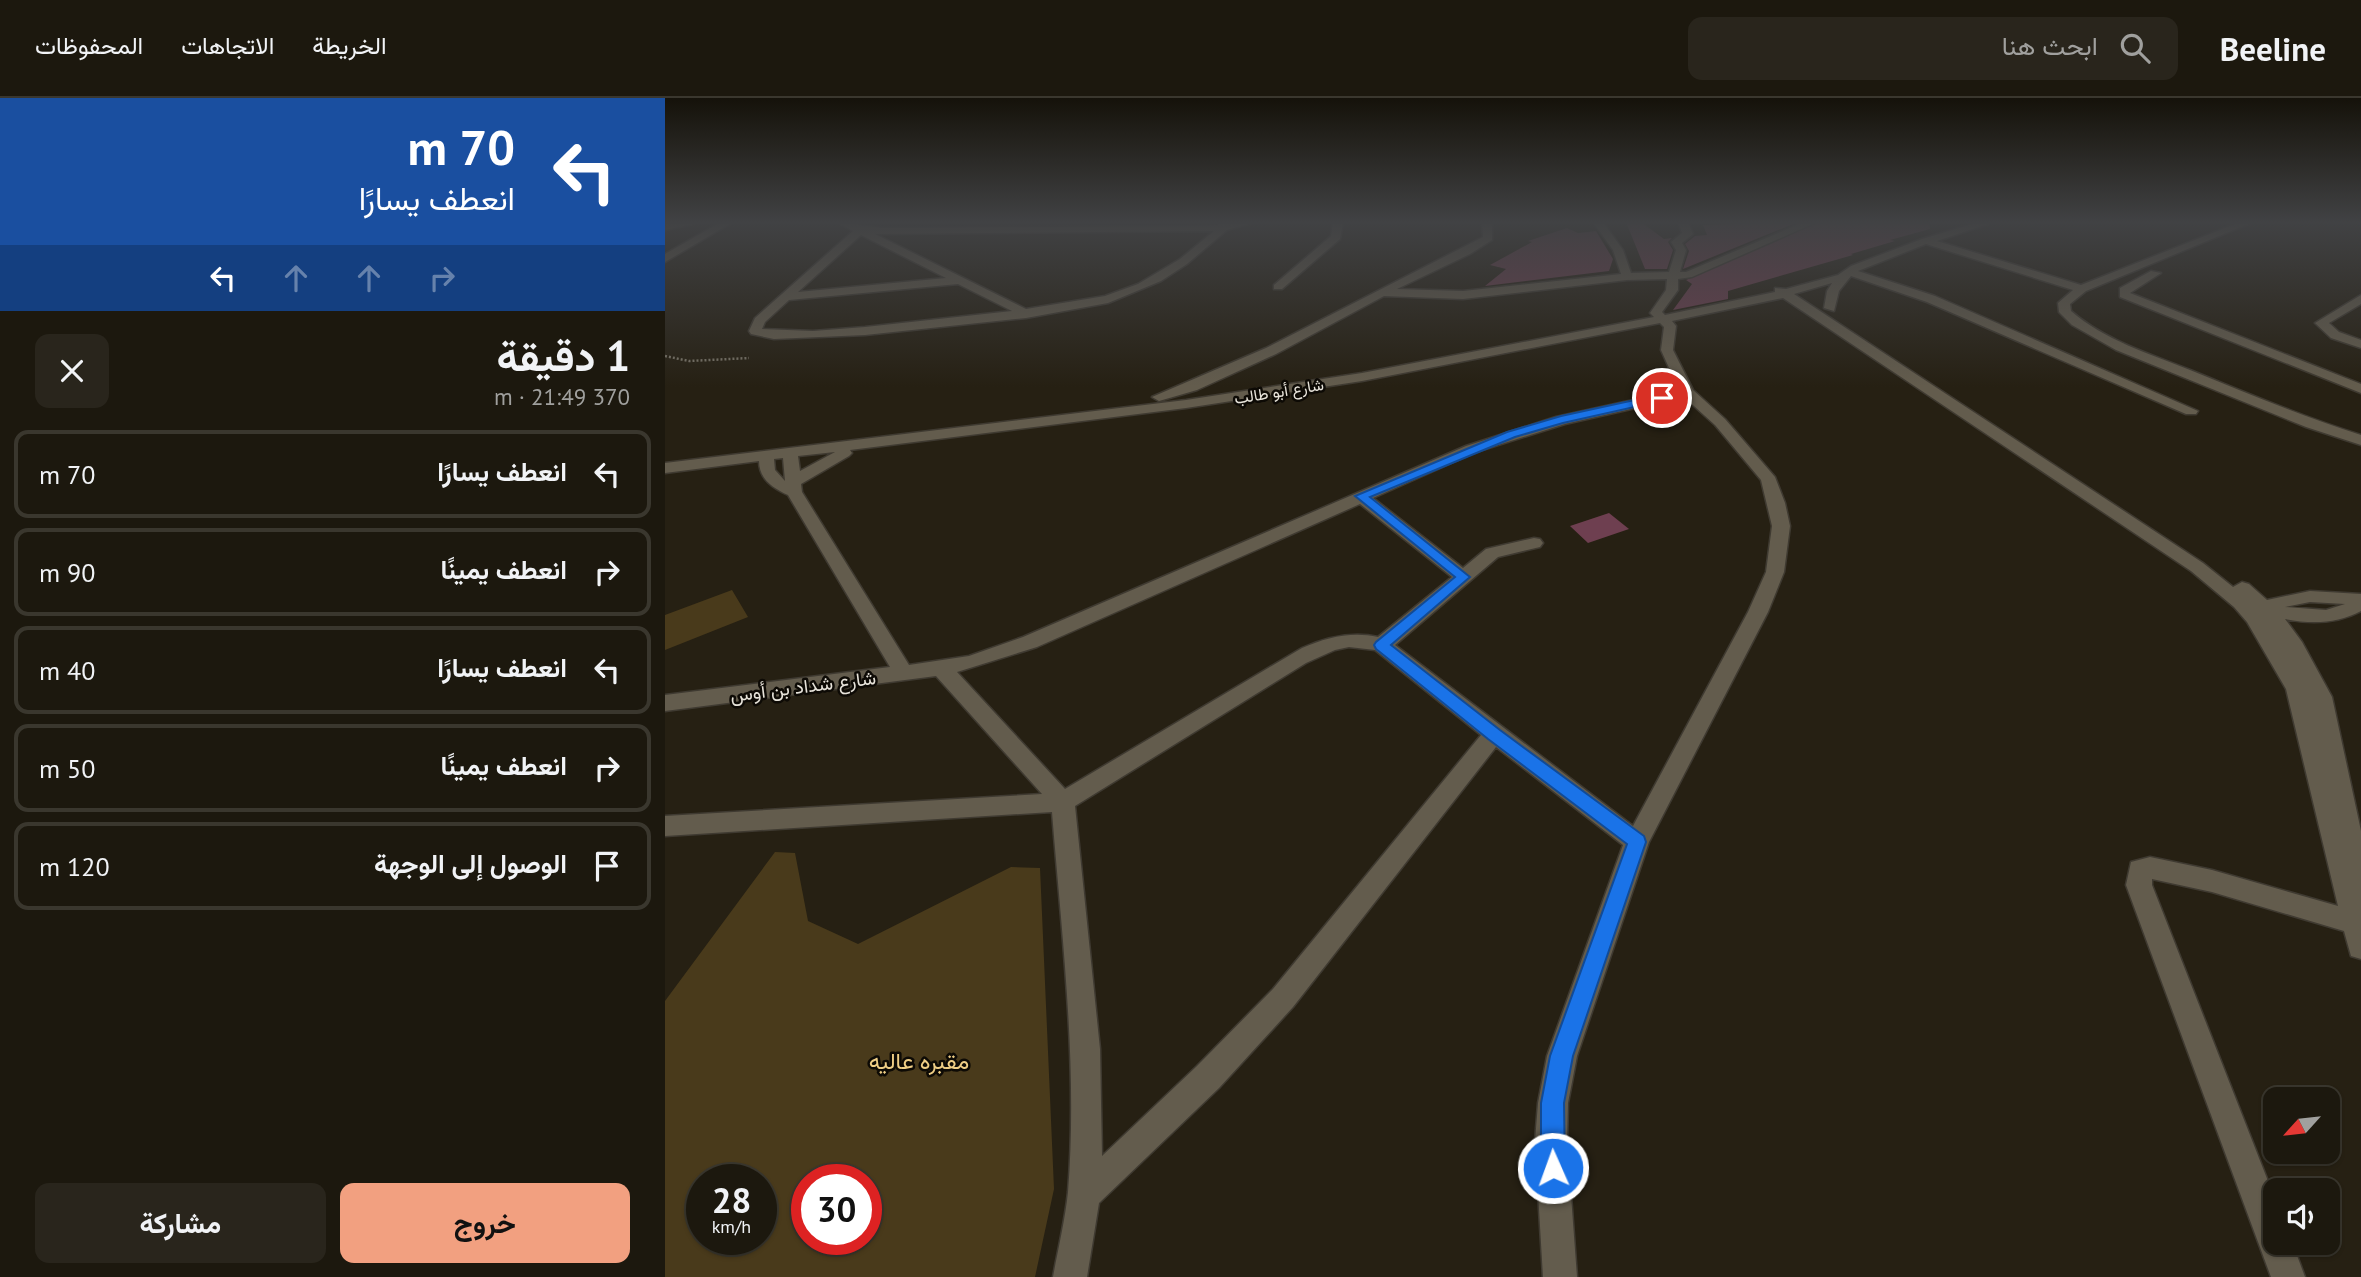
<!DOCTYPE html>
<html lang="ar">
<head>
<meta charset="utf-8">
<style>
	body { margin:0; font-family:"PT Sans",Vazirmatn,sans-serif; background:#29251c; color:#f1f3f6; direction:rtl; height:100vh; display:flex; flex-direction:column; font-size:26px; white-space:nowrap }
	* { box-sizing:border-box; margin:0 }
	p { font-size:23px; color:#a0a09e }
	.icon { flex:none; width:38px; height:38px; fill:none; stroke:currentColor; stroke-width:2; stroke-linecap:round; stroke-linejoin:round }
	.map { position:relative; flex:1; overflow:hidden; direction:ltr }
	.side { display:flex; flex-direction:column; background:#1c180e; width:665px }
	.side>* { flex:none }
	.guide { background:#1a4fa0; color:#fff; overflow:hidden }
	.needle { width:46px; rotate:243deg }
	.tools { position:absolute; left:1598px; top:989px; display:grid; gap:14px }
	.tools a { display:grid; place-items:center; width:77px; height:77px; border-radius:14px; background:#1c180e; box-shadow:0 2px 5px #0004,0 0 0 2px #3a372e; font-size:35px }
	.speed { position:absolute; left:21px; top:1066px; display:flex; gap:14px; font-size:35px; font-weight:700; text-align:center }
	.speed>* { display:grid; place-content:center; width:91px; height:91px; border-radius:50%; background:#1c180e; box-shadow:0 2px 5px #0004,0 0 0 2px #3a372e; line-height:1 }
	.speed small { font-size:18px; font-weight:400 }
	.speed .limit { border:10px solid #d22; background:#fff; color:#111 }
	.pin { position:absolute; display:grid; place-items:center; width:60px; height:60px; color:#fff; margin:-30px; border:4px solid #fff; border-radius:50%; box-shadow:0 2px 7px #0007 }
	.me { position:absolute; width:77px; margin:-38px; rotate:358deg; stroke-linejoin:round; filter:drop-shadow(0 0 5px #0008) }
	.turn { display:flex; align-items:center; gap:24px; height:147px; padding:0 35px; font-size:32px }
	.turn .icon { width:91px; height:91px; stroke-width:2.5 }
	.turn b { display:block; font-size:49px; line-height:60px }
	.lanes { display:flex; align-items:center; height:66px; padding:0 35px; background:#0003; justify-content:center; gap:35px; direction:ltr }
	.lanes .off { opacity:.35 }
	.round { display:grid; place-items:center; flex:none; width:74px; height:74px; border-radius:14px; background:#29251c }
	.overview { display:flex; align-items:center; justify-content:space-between; height:119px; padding:0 35px }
	h1 { font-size:42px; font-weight:700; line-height:52px }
	.primary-button { display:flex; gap:14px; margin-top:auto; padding:14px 35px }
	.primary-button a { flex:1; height:80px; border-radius:14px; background:#f2a080; color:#111; font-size:28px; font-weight:700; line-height:80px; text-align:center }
	.primary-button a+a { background:#29251c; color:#f1f3f6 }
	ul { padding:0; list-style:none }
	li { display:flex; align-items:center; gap:21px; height:88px; margin:0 14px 10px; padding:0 21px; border:4px solid #3a372e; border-radius:14px }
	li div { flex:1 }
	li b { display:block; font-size:26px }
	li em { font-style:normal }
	header { display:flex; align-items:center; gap:42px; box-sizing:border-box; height:98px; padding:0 35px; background:#1c180e; border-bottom:2px solid #3a372e }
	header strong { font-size:33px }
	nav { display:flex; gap:38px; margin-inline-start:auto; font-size:24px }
	.search { width:490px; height:63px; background:#29251c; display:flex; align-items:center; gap:18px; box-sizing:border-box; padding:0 24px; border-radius:14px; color:#a0a09e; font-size:26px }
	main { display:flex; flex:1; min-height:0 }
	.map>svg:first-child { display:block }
	.green { fill:#493a1b; fill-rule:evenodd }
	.building { fill:#6e3f50 }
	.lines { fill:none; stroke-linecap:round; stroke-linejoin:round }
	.minor-casing { stroke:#3f3a31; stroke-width:3 }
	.path { stroke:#777266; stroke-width:2.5; stroke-dasharray:2 2; stroke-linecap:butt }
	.minor { fill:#635c4d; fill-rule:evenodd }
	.route { fill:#1a73e8; stroke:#114b97; stroke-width:2 }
	.labels { text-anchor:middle; stroke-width:5; stroke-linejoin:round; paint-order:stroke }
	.far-street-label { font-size:16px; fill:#e7e3da; stroke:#0d0a05 }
	.street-label { font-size:19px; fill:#e7e3da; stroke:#0d0a05 }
	.near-park-label { font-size:23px; fill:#efce85; stroke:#0d0a05 }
</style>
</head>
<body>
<header>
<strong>Beeline</strong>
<div class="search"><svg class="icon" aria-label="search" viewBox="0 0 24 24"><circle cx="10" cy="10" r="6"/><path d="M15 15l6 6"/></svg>ابحث هنا</div>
<nav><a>الخريطة</a><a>الاتجاهات</a><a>المحفوظات</a></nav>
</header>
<main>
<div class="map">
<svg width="1696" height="1179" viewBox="0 0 1696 1179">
	<rect width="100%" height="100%" fill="#262013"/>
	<path class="green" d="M67,492L83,519L0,552V517Z
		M110,754L130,755L143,823L193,846L346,769L375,770L389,1091L370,1179H0V903ZM37,1082H96V1141H37ZM142,1082H201V1141H142Z"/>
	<path class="building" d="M961,124H976L999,141L1007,140L1003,144L1008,152L1002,171H980Z
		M1123,124H1133L1018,171L1024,153L1020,146L1030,138L1042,137L1038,127Z
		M1154,124H1264L1265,131L1225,142L1230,143L1186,156L1188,157L1063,193V201L1008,212L1027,186L1021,182Z
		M902,130L913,135L931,133L948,161L944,173L820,188L841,171L825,167L867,144L863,143Z
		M944,415L964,431L923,445L905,428Z"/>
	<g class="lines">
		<defs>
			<path id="minor" d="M15,124H38L0,132V126Z
				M56,124H68L0,164V156Z
				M172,124L218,130L524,128L553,127L552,124L563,126L590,124L562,132L522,166L496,183L443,205L361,220L200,237L109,241L86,236L84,233L90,220L188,133ZM549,133L515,161L473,186L440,198L361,211L210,136ZM196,137L281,180L133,194ZM293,186L347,213L200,229L148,233L97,231L100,224L124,202Z
				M668,124H678L675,141L617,191H609V187L666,138Z
				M817,124H827V142L805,156L732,191L798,193L956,176L948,152L928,124H938L958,152L966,175L1004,174L1011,152L1006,144L1017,135L1013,124H1023L1028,136L1017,145L1021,152L1015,174H1021L1139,124H1152L1027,179L1013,181V192L997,214L1000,217L1110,194V190L1121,191L1173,177L1186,168L1257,141L1314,124H1329L1272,143L1416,187L1575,124H1588L1421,193L1405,206L1406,213C1439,242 1485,256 1525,272C1582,295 1638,319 1696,337V347L1641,329L1451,252L1407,227L1394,214L1393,205L1408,192L1261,146L1193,173L1270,198L1533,313L1531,316H1521L1262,204L1186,178L1174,193L1169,213L1159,210L1162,193L1167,185L1129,196L1538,465L1568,489L1577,484L1584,486L1602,502L1645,493L1696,496V513C1672,526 1646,526 1620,521L1637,544L1667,599L1696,733V861L1686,858L1679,833L1547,794L1487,781V787L1610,1101V1144H1627L1640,1179H1606L1461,787L1466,764L1485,759L1547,772L1673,808L1621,591L1582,524L1569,509L1526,473L1118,200L1007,223L1011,228L1008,252L1028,292L1060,321L1110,379L1120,405L1125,428L1119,474L1103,514L984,744L912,958L903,1005L902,1043L912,1179H878L870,1043L873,1005L882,958L958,747L831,649L628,909L554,990L434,1105L422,1179H388C393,1151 400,1123 403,1094C413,968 397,840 387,714L0,738V718L377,696L271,578L0,613V597L225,569L123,397C108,390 94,381 94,363L0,375V365L521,302L697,275L989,219L985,215L1001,192L1002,181L962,182L798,201L719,198L611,256L532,292L494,303L487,299L601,250L818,139ZM995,225L999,229L996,252L1014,292L891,319L801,348L358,539L304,558L244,567L137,394L136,386L184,358L187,355L185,352L521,310L697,283ZM1019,299L1050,327L1096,382L1107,428L1101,474L1083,514L968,728L730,547L833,459L875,449L878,445L875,441L869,440L821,451L798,470L708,400L811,354L900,326ZM170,354L135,373L133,358ZM118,360L120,383L110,372L109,361ZM695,406L787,479L713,539C687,533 662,539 637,550L400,691L292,574L372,549ZM1645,504L1680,506L1661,512L1620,509ZM684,549L710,552L816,637L608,891L532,968L437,1058L435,951L410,708L641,565L670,552Z
				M1486,173L1496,175L1465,195L1696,286V295L1455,199V190Z
				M1696,197V206L1664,225L1674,234L1696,242V250L1666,240L1650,225Z"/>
		</defs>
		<use href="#minor" class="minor-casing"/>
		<path class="path" d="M0,258L24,263L84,260"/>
		<use href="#minor" class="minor"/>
	</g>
	<linearGradient id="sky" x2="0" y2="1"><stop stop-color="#15120a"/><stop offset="0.43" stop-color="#414244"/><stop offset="1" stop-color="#414244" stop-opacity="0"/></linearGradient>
	<rect width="1696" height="289" fill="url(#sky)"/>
	<path class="route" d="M997,296L1001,297V302L898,325L850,339L705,399L805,479L726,547L835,632L979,738L981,744L908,958L899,1005L900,1070L897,1079L888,1082L879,1079L876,1070V1005L885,958L962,746L823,641L711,551L709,547L711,544L790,479L690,398L842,334L896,318Z"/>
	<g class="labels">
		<g class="far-street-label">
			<text transform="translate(614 293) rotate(-9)" y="6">شارع أبو طالب</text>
		</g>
		<g class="street-label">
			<text transform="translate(138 588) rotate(-7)" y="7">شارع شداد بن أوس</text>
		</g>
		<g class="near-park-label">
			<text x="254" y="971">مقبره عاليه</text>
		</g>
	</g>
</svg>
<div class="tools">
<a><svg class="needle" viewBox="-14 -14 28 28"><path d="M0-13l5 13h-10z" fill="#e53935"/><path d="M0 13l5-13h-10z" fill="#a0a09e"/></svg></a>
<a><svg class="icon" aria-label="sound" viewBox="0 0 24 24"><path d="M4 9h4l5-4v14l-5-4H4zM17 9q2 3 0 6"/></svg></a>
</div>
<div class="speed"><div>28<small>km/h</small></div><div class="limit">30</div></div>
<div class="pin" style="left:997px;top:300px;background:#d93025"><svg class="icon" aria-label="arrive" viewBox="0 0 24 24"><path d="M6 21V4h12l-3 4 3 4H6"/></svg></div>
<svg class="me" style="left:888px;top:1070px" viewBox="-20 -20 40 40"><circle r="17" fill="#1a73e8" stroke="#fff" stroke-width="3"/><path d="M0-11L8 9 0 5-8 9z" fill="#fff"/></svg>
</div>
<section class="side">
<div class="guide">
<div class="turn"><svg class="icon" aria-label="left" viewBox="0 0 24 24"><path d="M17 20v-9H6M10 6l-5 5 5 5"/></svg><div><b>70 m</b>انعطف يسارًا</div></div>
<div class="lanes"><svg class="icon" aria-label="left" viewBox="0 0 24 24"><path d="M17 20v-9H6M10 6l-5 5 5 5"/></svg><svg class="icon off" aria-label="ahead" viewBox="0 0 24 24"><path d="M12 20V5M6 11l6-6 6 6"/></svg><svg class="icon off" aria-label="ahead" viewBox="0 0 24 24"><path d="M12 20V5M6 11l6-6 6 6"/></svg><svg class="icon off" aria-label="right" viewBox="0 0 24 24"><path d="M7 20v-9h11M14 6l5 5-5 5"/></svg></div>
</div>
<div class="overview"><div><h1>1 دقيقة</h1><p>370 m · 21:49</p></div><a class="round"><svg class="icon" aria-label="close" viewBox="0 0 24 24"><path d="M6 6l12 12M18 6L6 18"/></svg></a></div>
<ul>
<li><svg class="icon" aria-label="left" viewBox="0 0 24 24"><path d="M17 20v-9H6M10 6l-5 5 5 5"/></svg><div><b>انعطف يسارًا</b></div><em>70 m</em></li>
<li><svg class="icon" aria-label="right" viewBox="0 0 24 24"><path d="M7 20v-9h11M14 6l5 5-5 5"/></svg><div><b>انعطف يمينًا</b></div><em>90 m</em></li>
<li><svg class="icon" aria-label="left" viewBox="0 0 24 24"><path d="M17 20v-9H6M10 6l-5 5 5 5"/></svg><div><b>انعطف يسارًا</b></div><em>40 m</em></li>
<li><svg class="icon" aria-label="right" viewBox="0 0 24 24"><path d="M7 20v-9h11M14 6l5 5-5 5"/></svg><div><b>انعطف يمينًا</b></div><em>50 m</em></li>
<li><svg class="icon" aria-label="arrive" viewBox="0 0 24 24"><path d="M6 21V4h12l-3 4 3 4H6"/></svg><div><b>الوصول إلى الوجهة</b></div><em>120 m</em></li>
</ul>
<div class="primary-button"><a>خروج</a><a>مشاركة</a></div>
</section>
</main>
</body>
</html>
